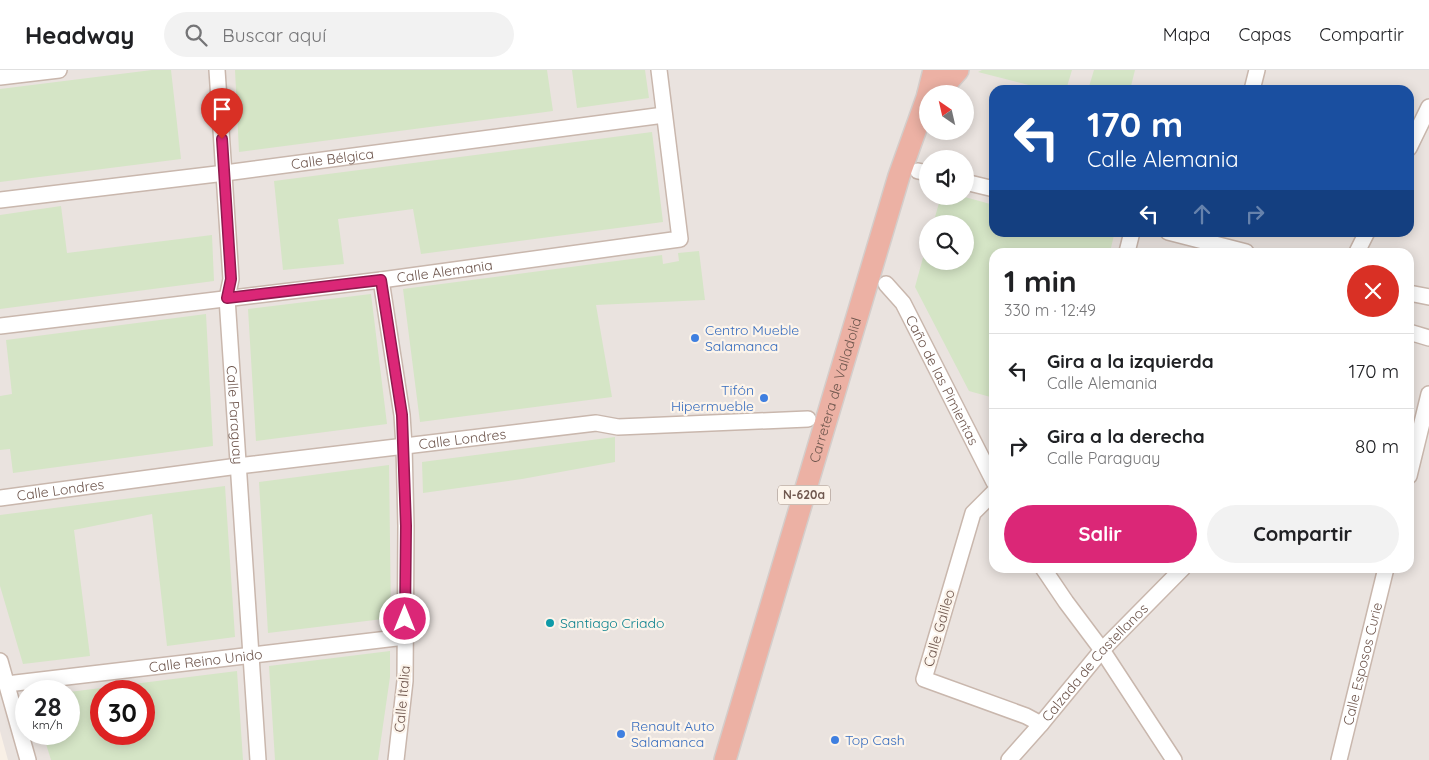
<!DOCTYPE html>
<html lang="es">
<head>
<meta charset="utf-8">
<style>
	body { margin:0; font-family:Quicksand,sans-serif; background:#f2f2f2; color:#202124; height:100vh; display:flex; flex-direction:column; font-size:19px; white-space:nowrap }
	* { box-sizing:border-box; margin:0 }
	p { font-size:16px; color:#757577 }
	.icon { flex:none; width:28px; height:28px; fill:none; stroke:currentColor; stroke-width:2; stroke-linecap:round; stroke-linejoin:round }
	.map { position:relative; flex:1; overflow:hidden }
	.sheet { position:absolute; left:989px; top:178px; width:425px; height:325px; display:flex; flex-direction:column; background:#fff; border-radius:15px; box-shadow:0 2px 12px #0003 }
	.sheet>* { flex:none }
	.hud { position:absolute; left:989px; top:15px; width:425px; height:152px; border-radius:15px; box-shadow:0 2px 12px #0003; background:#1a4fa0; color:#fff; overflow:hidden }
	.needle { width:32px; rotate:326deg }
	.fabs { position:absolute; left:919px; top:15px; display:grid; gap:10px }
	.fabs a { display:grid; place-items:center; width:55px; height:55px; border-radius:50%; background:#fff; box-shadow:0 2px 12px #0003; font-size:25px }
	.speed { position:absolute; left:15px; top:610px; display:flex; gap:10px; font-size:25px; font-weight:700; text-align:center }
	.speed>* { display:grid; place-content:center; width:65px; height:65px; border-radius:50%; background:#fff; box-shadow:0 2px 12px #0003; line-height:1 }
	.speed small { font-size:12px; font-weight:400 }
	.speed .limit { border:8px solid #d22; background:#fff; color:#111 }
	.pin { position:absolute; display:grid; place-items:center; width:42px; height:42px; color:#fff; margin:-51px -21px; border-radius:50% 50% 50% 0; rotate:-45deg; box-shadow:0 0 5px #0007 }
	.pin .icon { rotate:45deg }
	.me { position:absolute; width:55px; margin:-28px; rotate:0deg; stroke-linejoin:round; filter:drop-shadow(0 0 4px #0008) }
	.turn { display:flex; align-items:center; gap:18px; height:105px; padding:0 15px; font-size:22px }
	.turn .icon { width:65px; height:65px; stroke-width:2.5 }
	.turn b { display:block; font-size:35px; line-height:42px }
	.lanes { display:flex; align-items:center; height:48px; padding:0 15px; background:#0003; justify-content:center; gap:25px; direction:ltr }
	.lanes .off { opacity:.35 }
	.round { display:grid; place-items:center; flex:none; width:52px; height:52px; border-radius:26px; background:#f2f2f2 }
	.overview { display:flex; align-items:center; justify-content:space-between; height:85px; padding:0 15px }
	h1 { font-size:30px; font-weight:800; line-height:38px }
	.cta { display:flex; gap:10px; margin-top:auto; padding:10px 15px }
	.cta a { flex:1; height:58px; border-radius:30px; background:#db2777; color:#fff; font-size:20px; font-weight:800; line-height:58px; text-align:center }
	.cta a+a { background:#f2f2f2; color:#202124 }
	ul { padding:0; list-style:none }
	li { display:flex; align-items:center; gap:15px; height:75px; padding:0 15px; border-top:1px solid #e0e0e0 }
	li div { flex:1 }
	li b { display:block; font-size:19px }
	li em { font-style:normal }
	header { display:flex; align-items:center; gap:30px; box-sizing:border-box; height:70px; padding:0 25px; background:#fff; border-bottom:1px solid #e0e0e0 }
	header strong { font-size:24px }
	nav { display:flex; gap:28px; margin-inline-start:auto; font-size:18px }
	.search { width:350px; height:45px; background:#f2f2f2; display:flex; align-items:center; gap:12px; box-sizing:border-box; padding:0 18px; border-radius:28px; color:#757577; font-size:19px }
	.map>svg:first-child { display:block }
	.industrial { fill:#eae3df; fill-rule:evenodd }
	.grass { fill:#d5e5c6; fill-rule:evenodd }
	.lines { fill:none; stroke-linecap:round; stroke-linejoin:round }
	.minor-casing { stroke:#c9b7ad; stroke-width:18 }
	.highway-casing { stroke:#d4cdca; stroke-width:24 }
	.minor { stroke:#fff; stroke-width:15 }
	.highway { stroke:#ecb1a4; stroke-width:21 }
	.route-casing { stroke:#8e194d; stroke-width:12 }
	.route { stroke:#db2777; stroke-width:9 }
	.shop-dot { fill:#3f7fe0; stroke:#fcf4eb; stroke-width:2 }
	.culture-dot { fill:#0f9aa8; stroke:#fcf4eb; stroke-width:2 }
	.labels { text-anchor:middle; stroke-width:4.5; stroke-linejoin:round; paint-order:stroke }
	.shield { fill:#fcf4eb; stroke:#99867d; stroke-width:1 }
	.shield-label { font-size:12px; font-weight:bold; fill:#6f574e }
	.street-label { font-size:14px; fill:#6f574e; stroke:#fcf4eb }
	.shop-label { font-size:14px; fill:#366cbe; stroke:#fcf4eb; text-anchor:start }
	.culture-label { font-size:14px; fill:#0d838f; stroke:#fcf4eb; text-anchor:start }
</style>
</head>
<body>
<header>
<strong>Headway</strong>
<div class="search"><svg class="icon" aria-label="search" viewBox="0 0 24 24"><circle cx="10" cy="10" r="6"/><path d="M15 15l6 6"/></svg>Buscar aquí</div>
<nav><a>Mapa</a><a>Capas</a><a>Compartir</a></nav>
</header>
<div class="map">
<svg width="1429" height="690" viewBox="0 0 1429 690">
	<rect width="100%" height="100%" fill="#f9f0e6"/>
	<path class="industrial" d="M0,0H1429V690H8L0,661ZM994,20H1409V162H994ZM928,24H965V61H928ZM928,89H965V126H928ZM928,154H965V191H928ZM994,182H1409V498H994ZM26,621H69V664H26ZM101,621H144V664H101Z"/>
	<path class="grass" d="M152,0H171L181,89L0,112V19Z
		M235,0H547L553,41L239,82Z
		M572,0H645L649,28L577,38Z
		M982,0H1072L1066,20H1048L978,2Z
		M1094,0H1135L1130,20H1088Z
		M652,62L663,152L421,184L413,139L338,149L344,194L283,200L274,111Z
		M941,126H961L994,135V162H1103L1114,165L1110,182H994V328L969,321L915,217L927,173L928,191H965V154H933Z
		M61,136L67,183L212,165L214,211L0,239V145Z
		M699,181L705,230L596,235L612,327L420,352L403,219L662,185L663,194L679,191L678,183Z
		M371,224L387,354L256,371L248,239Z
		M206,244L213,376L13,403L10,379L0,380V326L12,324L6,270Z
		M615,367V392L522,409L423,423L422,392Z
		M389,395L391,548L268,563L259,412Z
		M225,416L235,567L167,576L152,444L74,460L90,586L23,594L0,516V445Z
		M390,581V607L378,690H275L269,596Z
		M237,601L243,690H51L43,664H69V622ZM101,621H144V664H101Z"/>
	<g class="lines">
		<defs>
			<g id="minor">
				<path id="s1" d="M217,0L231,209L227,228L258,690"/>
				<path d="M0,7L59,0"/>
				<path d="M1252,20L1257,0"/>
				<path d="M1409,78L1429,37"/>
				<path d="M918,101L928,103"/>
				<path d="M965,112L994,119"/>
				<path id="s2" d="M0,130L225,103L664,45"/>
				<path d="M1168,162L1246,182"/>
				<path d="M1127,182L1132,162"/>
				<path d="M1357,182L1367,162"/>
				<path d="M381,210L402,345L404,376L406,456L405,611L396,690"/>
				<path id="s3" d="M886,214L903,233L994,412"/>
				<path d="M1409,223L1429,227"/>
				<path id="s4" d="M0,256L381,210L680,169L659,0"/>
				<path d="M1409,262L1429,268"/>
				<path d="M1409,406L1429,324"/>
				<path d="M994,422L973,443L924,609L1026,646L1041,654"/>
				<path id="s5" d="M0,428L238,396L596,353L618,357L808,349"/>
				<path d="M1043,498L1066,532L1102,580L1174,690"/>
				<path d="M0,591L28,690"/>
				<path id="s6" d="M7,614L405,567"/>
				<path id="s7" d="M1009,690L1041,654L1102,580L1183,498"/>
				<path id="s8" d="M1339,690L1386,498"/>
			</g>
			<g id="highway">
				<path d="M928,24L934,0"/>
				<path d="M937,24L958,0"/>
				<path id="s9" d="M725,690L899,106L928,25"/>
			</g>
		</defs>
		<use href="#minor" class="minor-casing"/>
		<use href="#highway" class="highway-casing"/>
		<use href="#minor" class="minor"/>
		<use href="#highway" class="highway"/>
	</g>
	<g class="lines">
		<defs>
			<path id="route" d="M222,69L231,209L227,228L381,210L402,345L406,456L405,549"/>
		</defs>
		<use href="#route" class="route-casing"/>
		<use href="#route" class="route"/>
	</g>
	<g class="shop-dot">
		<circle cx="695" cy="268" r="5"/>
		<circle cx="764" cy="328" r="5"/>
		<circle cx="621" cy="664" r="5"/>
		<circle cx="835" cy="670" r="5"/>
	</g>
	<circle class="culture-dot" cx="550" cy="553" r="5"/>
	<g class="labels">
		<rect class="shield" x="778" y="415.5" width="52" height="19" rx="4"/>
		<g class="shield-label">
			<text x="804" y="429">N-620a</text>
		</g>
		<g class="street-label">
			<text dy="5" stroke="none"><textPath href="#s2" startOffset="335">Calle Bélgica</textPath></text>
			<text dy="5" stroke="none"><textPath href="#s4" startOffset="448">Calle Alemania</textPath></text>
			<text dy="5" stroke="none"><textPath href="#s3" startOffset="112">Caño de las Pimientas</textPath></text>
			<text dy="5" stroke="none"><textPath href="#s9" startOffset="386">Carretera de Valladolid</textPath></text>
			<text dy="5" stroke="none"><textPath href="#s1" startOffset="346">Calle Paraguay</textPath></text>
			<text dy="5" stroke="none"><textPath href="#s5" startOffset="466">Calle Londres</textPath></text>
			<text dy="5" stroke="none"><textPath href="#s5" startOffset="61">Calle Londres</textPath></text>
			<text transform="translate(939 558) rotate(-74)" y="5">Calle Galileo</text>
			<text dy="5" stroke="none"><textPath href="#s6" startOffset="200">Calle Reino Unido</textPath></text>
			<text dy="5" stroke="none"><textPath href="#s7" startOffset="130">Calzada de Castellanos</textPath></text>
			<text dy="5" stroke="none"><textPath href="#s8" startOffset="99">Calle Esposos Curie</textPath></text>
			<text transform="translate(402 629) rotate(-85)" y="5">Calle Italia</text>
		</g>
		<g class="shop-label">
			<text x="705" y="265">Centro Mueble<tspan x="705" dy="16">Salamanca</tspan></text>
			<text x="754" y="325" text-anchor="end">Tifón<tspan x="754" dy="16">Hipermueble</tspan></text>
			<text x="631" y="661">Renault Auto<tspan x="631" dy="16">Salamanca</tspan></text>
			<text x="845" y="675">Top Cash</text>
		</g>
		<g class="culture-label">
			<text x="560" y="558">Santiago Criado</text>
		</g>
	</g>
</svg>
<div class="fabs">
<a><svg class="needle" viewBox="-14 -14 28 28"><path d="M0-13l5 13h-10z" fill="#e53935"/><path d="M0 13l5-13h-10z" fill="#757577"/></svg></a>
<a><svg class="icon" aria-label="sound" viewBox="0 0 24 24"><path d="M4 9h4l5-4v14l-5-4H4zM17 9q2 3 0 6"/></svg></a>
<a><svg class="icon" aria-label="search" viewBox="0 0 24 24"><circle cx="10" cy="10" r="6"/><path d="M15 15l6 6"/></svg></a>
</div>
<div class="speed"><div>28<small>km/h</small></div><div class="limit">30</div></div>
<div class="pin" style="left:222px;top:69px;background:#d93025"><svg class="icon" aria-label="arrive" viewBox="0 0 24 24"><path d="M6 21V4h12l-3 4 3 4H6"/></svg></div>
<svg class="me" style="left:405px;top:549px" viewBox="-20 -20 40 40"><circle r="17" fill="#db2777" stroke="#fff" stroke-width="3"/><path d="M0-11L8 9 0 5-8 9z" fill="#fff"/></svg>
<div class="hud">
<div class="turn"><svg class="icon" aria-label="left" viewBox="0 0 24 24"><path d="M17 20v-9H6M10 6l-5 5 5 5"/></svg><div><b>170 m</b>Calle Alemania</div></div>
<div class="lanes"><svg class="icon" aria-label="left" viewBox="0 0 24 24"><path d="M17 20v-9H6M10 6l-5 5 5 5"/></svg><svg class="icon off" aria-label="ahead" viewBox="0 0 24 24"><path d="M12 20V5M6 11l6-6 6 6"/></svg><svg class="icon off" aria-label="right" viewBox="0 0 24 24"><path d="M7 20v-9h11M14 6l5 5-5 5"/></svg></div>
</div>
<section class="sheet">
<div class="overview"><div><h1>1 min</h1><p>330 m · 12:49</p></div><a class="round" style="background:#d93025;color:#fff"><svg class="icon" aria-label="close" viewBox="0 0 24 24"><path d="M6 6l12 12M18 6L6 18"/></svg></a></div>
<ul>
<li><svg class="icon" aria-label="left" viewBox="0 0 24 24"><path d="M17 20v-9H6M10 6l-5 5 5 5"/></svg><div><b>Gira a la izquierda</b><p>Calle Alemania</p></div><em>170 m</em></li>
<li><svg class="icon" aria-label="right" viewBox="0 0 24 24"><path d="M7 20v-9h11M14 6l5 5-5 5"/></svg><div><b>Gira a la derecha</b><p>Calle Paraguay</p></div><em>80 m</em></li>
</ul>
<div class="cta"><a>Salir</a><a>Compartir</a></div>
</section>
</div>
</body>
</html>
